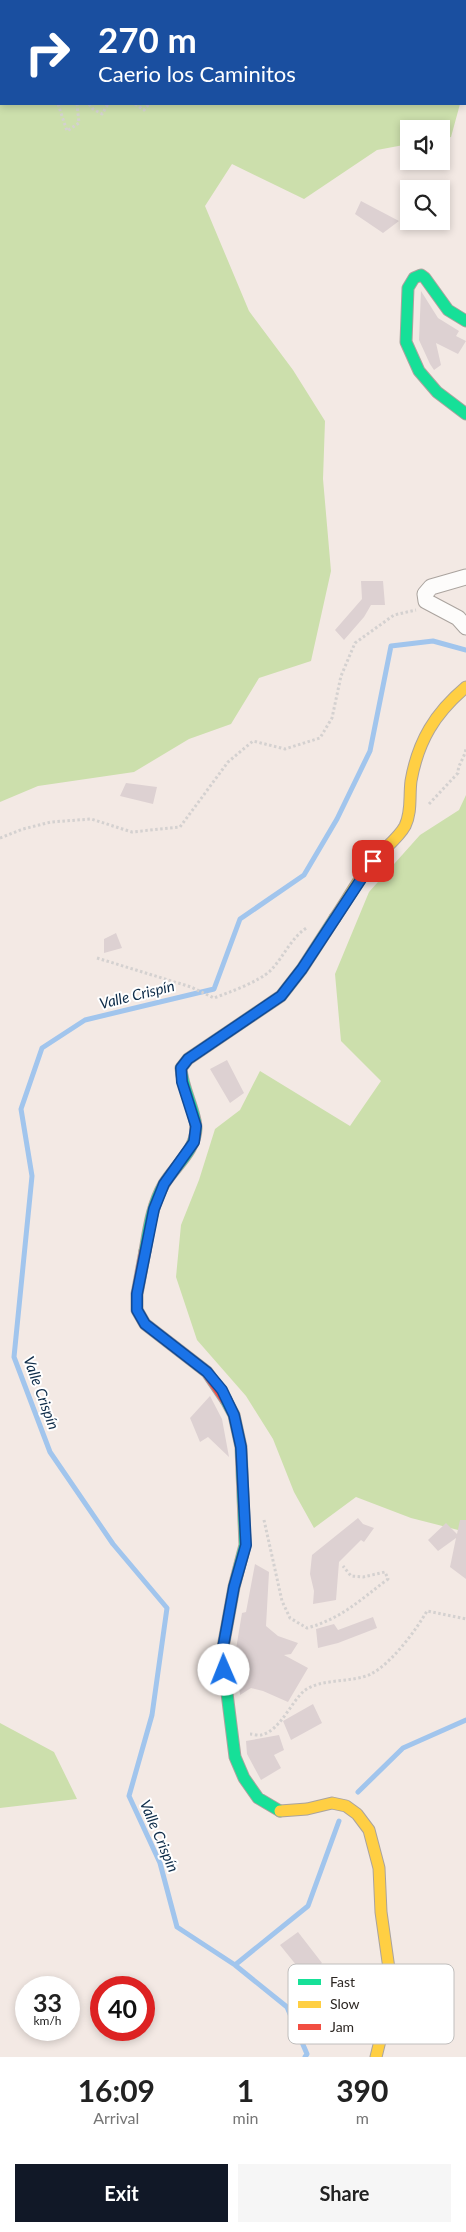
<!DOCTYPE html>
<html lang="en">
<head>
<meta charset="utf-8">
<style>
	body { margin:0; font-family:Lato,sans-serif; background:#f6f6f6; color:#222; height:100vh; display:flex; flex-direction:column; font-size:19px; white-space:nowrap }
	* { box-sizing:border-box; margin:0 }
	p { font-size:16px; color:#767676 }
	.icon { flex:none; width:28px; height:28px; fill:none; stroke:currentColor; stroke-width:2; stroke-linecap:round; stroke-linejoin:round }
	.map { position:relative; height:2057px; overflow:hidden }
	.drawer { display:flex; flex-direction:column; background:#fff; flex:1 }
	.drawer>* { flex:none }
	.top-card { position:absolute; left:0px; top:0px; width:466px; height:105px; box-shadow:0 2px 8px #0003; background:#1a4fa0; color:#fff; overflow:hidden }
	.fabs { position:absolute; left:400px; top:120px; display:grid; gap:10px }
	.fabs a { display:grid; place-items:center; width:50px; height:50px; border-radius:0px; background:#fff; box-shadow:0 2px 8px #0003; font-size:25px }
	.speed { position:absolute; left:15px; top:1976px; display:flex; gap:10px; font-size:25px; font-weight:700; text-align:center }
	.speed>* { display:grid; place-content:center; width:65px; height:65px; border-radius:50%; background:#fff; box-shadow:0 2px 8px #0003; line-height:1 }
	.speed small { font-size:12px; font-weight:400 }
	.speed .limit { border:8px solid #d22; background:#fff; color:#111 }
	.pin { position:absolute; display:grid; place-items:center; width:42px; height:42px; color:#fff; margin:-21px; border-radius:10px; box-shadow:0 2px 8px #0006 }
	.me { position:absolute; width:55px; margin:-28px; rotate:359deg; stroke-linejoin:round; filter:drop-shadow(0 0 4px #0008) }
	.turn { display:flex; align-items:center; gap:18px; height:105px; padding:0 15px; font-size:22px }
	.turn .icon { width:65px; height:65px; stroke-width:2.5 }
	.turn b { display:block; font-size:35px; line-height:42px }
	.eta { display:flex; justify-content:space-evenly; align-items:center; height:85px; text-align:center }
	.eta b { font-size:30px; font-weight:700; line-height:35px }
	.cta { display:flex; gap:10px; margin-top:auto; padding:10px 15px }
	.cta a { flex:1; height:58px; border-radius:0px; background:#111827; color:#fff; font-size:20px; font-weight:700; line-height:58px; text-align:center }
	.cta a+a { background:#f6f6f6; color:#222 }
	.map>svg:first-child { display:block }
	.green { fill:#ccdfac }
	.lines { fill:none; stroke-linecap:round; stroke-linejoin:round }
	.stream { stroke:#a1c5ed; stroke-width:5 }
	.building { fill:#ddd1d2 }
	.street-casing { stroke:#aaa39e; stroke-width:17 }
	.fast-casing { stroke:#aaa39e; stroke-width:13 }
	.slow-casing { stroke:#aaa39e; stroke-width:13 }
	.jam-casing { stroke:#aaa39e; stroke-width:13 }
	.path { stroke:#d4d1d0; stroke-width:3; stroke-dasharray:2.5 2.5; stroke-linecap:butt }
	.street { stroke:#fdfcfb; stroke-width:15 }
	.fast { stroke:#16e098; stroke-width:11 }
	.slow { stroke:#ffcf43; stroke-width:11 }
	.jam { stroke:#f24e42; stroke-width:11 }
	.route-casing { stroke:#114b97; stroke-width:12 }
	.route { stroke:#1a73e8; stroke-width:9 }
	.labels { text-anchor:middle; stroke-width:4; stroke-linejoin:round; paint-order:stroke }
	.water-label { font-size:15px; font-style:italic; fill:#0f2d4a; stroke:#fff }
	.key { fill:#fff; stroke:#c0bebd; stroke-width:1 }
	.key-label { font-size:14px; fill:#2d2723 }
</style>
</head>
<body>
<div class="map">
<svg width="466" height="2057" viewBox="0 0 466 2057">
	<rect width="100%" height="100%" fill="#f3e9e4"/>
	<path class="green" d="M0,0L221,1H1V104H460L451,137L441,139V129H409V144L377,150L304,199L232,164L205,206L249,311L293,370L325,421L323,479L331,571L311,661L259,678L231,724L189,739L134,772L38,786L0,802Z
		M238,0H466V81L465,84V1H237Z
		M466,795V1532L411,1518L356,1497L314,1528L294,1492L273,1439L246,1396L197,1340L176,1277L181,1225L199,1180L215,1129L240,1110L260,1071L350,1126L381,1081L341,1041L335,974L369,892L420,835L459,810Z
		M0,1723L54,1752L77,1799L0,1808Z"/>
	<g class="lines">
		<path class="stream" d="M358,1792L403,1748L466,1720
			M235,1965L308,1906L339,1821
			M305,2057L307,2054L287,2007L235,1965L177,1927L160,1863L129,1796L152,1715L167,1608L113,1544L50,1452L14,1357L32,1176L21,1109L42,1048L85,1020L214,989L240,919L304,875L337,819L370,751L391,646L433,641L466,650"/>
	</g>
	<path class="building" d="M361,201L399,221L383,233L355,214Z
		M421,291L438,318L459,331L456,336L466,341L458,354L436,343L441,365L434,370L430,364L419,340Z
		M361,581H383L385,605H371L364,617L344,640L335,630L362,599Z
		M126,783L157,787L153,804L120,796Z
		M116,933L122,948L104,953V939Z
		M227,1060L244,1093L230,1103L210,1069Z
		M210,1396L222,1419L229,1457L208,1437L200,1442L190,1418Z
		M358,1518L363,1524L374,1528L364,1542L361,1540L339,1562L336,1600L313,1604L314,1591L310,1574L312,1555Z
		M460,1520H466V1579L450,1567L456,1538L438,1551L428,1540L446,1523L457,1534Z
		M255,1564L269,1572L266,1626L278,1636L298,1643L291,1654L284,1655L308,1668L288,1702L263,1691L251,1688L240,1695L235,1655L242,1613L246,1612Z
		M373,1617L377,1628L338,1643L318,1648L316,1629L334,1624L338,1630Z
		M313,1704L322,1723L291,1740L283,1721Z
		M279,1735L284,1750L274,1755L281,1768L261,1780L247,1754L246,1741Z
		M298,1932L322,1963L305,1976L280,1945Z"/>
	<g class="lines">
		<defs>
			<path id="street" d="M466,577L431,587L425,594L426,601L458,618L466,627"/>
			<path id="fast" d="M466,321L448,310L425,278L421,275L414,278L408,288L406,342L419,371L437,392L466,414
				M145,1251C149,1228 152,1205 164,1184C175,1166 196,1150 196,1128C196,1112 182,1088 181,1068L188,1059L281,996L302,969L335,918
				M226,1400L234,1415L241,1447L245,1545L234,1587L222,1653L235,1757L244,1778L258,1798L280,1811"/>
			<path id="slow" d="M335,918C348,899 359,878 374,860C383,849 398,839 405,826C412,812 409,796 411,781C418,741 435,713 466,687
				M280,1811L307,1809L332,1803L346,1806L357,1814L369,1830L379,1868L381,1912L391,1983L390,2000L376,2057"/>
			<path id="jam" d="M145,1251L137,1294V1310L145,1324L207,1372L226,1400"/>
		</defs>
		<use href="#street" class="street-casing"/>
		<use href="#fast" class="fast-casing"/>
		<use href="#slow" class="slow-casing"/>
		<use href="#jam" class="jam-casing"/>
		<path class="path" d="M198,1V0
			M0,64H1
			M58,104L67,131L79,123L77,104
			M89,104L93,109L102,114L108,104
			M135,104L144,110L149,104
			M429,804L458,773C458,764 464,759 466,749
			M0,838L23,829L51,822L91,819L132,832L180,827L228,762L253,741L285,749L320,738L332,718L341,676L355,643L394,615L416,610
			M97,958L191,987L214,998C230,992 258,982 270,971C284,957 291,937 308,927
			M264,1520L282,1601L290,1618L307,1628C341,1619 360,1600 388,1579L385,1572L363,1577L351,1576L343,1566
			M250,1734C253,1734 259,1736 261,1735C280,1731 291,1702 304,1691C320,1678 353,1683 371,1674C392,1663 416,1630 427,1611L466,1619"/>
		<use href="#street" class="street"/>
		<use href="#fast" class="fast"/>
		<use href="#slow" class="slow"/>
		<use href="#jam" class="jam"/>
	</g>
	<g class="lines">
		<defs>
			<path id="route" d="M224,1670L222,1653L234,1587L246,1545L241,1447L234,1415L222,1390L207,1372L145,1324L137,1310V1294L154,1209L164,1184L194,1142L196,1126L182,1082L181,1068L188,1059L281,996L302,969L373,861"/>
		</defs>
		<use href="#route" class="route-casing"/>
		<use href="#route" class="route"/>
	</g>
	<g class="labels">
		<g class="water-label">
			<text transform="translate(137 995) rotate(-14)" y="5">Valle Crispín</text>
			<text transform="translate(41 1393) rotate(70)" y="5">Valle Crispín</text>
			<text transform="translate(159 1836) rotate(67)" y="5">Valle Crispín</text>
		</g>
	</g>
	<rect x="288" y="1964" width="166" height="80" rx="8" class="key"/>
	<rect x="298" y="1979" width="23" height="6" fill="#16e098"/>
	<rect x="298" y="2001" width="23" height="7" fill="#ffcf43"/>
	<rect x="298" y="2024" width="23" height="6" fill="#f24e42"/>
	<g class="key-label">
		<text x="330" y="1987">Fast</text>
		<text x="330" y="2009">Slow</text>
		<text x="330" y="2032">Jam</text>
	</g>
</svg>
<div class="fabs">
<a><svg class="icon" aria-label="sound" viewBox="0 0 24 24"><path d="M4 9h4l5-4v14l-5-4H4zM17 9q2 3 0 6"/></svg></a>
<a><svg class="icon" aria-label="search" viewBox="0 0 24 24"><circle cx="10" cy="10" r="6"/><path d="M15 15l6 6"/></svg></a>
</div>
<div class="speed"><div>33<small>km/h</small></div><div class="limit">40</div></div>
<div class="pin" style="left:373px;top:861px;background:#d93025"><svg class="icon" aria-label="arrive" viewBox="0 0 24 24"><path d="M6 21V4h12l-3 4 3 4H6"/></svg></div>
<svg class="me" style="left:224px;top:1670px" viewBox="-20 -20 40 40"><circle r="19" fill="#fff"/><path d="M0-13L10 11 0 6-10 11z" fill="#1a73e8"/></svg>
<div class="top-card">
<div class="turn"><svg class="icon" aria-label="right" viewBox="0 0 24 24"><path d="M7 20v-9h11M14 6l5 5-5 5"/></svg><div><b>270 m</b>Caerio los Caminitos</div></div>
</div>
</div>
<section class="drawer">
<div class="eta">
<div><b>16:09</b><p>Arrival</p></div>
<div><b>1</b><p>min</p></div>
<div><b>390</b><p>m</p></div>
</div>
<div class="cta"><a>Exit</a><a>Share</a></div>
</section>
</body>
</html>
